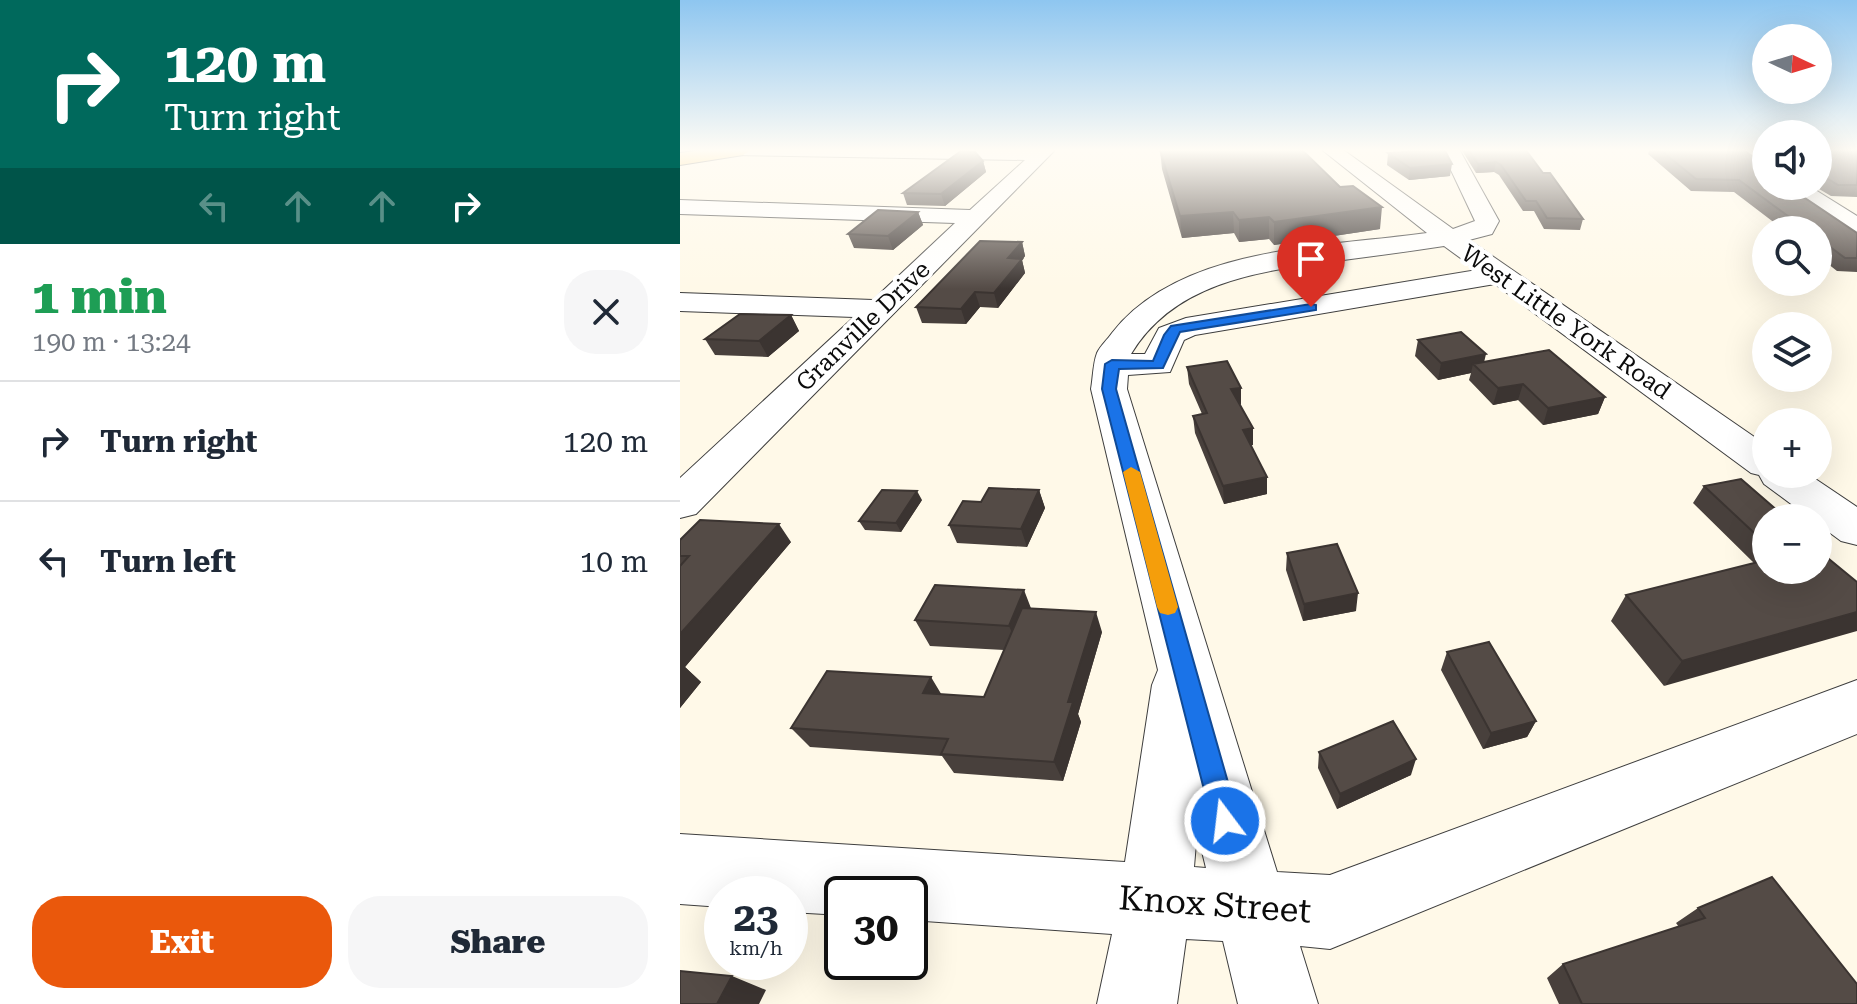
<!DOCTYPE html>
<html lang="en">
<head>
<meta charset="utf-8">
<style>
	body { margin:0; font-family:"Roboto Serif",serif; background:#f6f6f7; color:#1f2937; height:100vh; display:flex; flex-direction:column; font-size:30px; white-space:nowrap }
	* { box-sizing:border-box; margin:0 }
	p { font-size:26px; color:#747a83 }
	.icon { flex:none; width:44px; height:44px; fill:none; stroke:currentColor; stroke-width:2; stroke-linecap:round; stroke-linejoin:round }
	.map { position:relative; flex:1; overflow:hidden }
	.sheet { display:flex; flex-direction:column; background:#fff; width:680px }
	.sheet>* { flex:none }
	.banner { background:#00695c; color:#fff; overflow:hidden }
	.needle { width:52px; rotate:94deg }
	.buttons { position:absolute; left:1072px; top:24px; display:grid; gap:16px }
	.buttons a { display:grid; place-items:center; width:80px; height:80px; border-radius:50%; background:#fff; box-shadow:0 8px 32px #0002; font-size:40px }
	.speed { position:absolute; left:24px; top:876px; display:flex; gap:16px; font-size:40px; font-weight:700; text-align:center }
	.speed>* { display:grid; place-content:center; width:104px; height:104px; border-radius:50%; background:#fff; box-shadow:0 8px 32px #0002; line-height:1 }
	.speed small { font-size:20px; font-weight:400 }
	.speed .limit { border:4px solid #111; border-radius:12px; background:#fff; color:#111 }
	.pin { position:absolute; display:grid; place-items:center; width:68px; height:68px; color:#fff; margin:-82px -34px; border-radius:50% 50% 50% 0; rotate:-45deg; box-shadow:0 0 8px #0007 }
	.pin .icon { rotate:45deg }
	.me { position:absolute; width:88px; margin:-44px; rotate:345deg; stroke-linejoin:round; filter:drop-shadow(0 0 6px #0008) }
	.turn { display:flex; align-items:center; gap:28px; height:168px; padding:0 32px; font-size:36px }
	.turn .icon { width:104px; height:104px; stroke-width:2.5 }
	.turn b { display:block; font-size:56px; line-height:68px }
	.lanes { display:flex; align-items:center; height:76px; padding:0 32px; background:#0003; justify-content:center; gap:40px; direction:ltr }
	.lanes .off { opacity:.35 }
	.round { display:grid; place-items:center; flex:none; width:84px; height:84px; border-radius:32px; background:#f6f6f7 }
	.overview { display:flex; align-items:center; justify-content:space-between; height:136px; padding:0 32px }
	h1 { font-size:48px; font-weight:800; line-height:60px; color:#1e9e55 }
	.cta { display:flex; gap:16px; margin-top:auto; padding:16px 32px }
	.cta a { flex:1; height:92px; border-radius:32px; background:#ea580c; color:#fff; font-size:32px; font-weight:800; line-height:92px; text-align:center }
	.cta a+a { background:#f6f6f7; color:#1f2937 }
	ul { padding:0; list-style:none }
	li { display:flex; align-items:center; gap:24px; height:120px; padding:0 32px; border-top:2px solid #e0e1e3 }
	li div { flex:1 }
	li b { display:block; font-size:30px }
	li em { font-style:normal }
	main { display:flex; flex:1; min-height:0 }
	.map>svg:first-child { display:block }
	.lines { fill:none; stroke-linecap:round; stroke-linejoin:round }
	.minor-casing { stroke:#3e3e3e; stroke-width:2 }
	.major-casing { stroke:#1c1c1c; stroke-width:2 }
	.minor { fill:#fff; fill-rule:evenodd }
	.major { fill:#ffcd58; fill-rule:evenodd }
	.wall { fill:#48403c }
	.shaded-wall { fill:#3b3431 }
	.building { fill:#544b46; stroke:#3b3431; stroke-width:2 }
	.route { fill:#1a73e8; stroke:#114b97; stroke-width:2 }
	.slow { fill:#f59e0b }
	.labels { text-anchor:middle; stroke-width:8; stroke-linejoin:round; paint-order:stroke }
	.far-street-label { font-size:24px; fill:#0b0b0b; stroke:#fff }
	.near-street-label { font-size:34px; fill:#0b0b0b; stroke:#fff }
</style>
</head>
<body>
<main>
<section class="sheet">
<div class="banner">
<div class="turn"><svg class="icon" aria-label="right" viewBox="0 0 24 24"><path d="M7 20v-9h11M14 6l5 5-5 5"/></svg><div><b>120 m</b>Turn right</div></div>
<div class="lanes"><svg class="icon off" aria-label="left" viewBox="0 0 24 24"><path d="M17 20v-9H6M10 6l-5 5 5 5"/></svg><svg class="icon off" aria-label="ahead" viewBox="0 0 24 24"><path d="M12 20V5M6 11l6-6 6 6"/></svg><svg class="icon off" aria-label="ahead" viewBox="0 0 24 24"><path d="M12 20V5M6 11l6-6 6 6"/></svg><svg class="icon" aria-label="right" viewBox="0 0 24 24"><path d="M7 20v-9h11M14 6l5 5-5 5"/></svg></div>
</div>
<div class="overview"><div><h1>1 min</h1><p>190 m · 13:24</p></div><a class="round"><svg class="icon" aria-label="close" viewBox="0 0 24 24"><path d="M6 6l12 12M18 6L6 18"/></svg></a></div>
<ul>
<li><svg class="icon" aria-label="right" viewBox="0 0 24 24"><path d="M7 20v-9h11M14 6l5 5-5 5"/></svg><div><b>Turn right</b></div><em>120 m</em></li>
<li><svg class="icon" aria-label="left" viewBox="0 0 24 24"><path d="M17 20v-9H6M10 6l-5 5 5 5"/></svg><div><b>Turn left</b></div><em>10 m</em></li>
</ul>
<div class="cta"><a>Exit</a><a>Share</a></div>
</section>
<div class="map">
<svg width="1177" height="1004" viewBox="0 0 1177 1004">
	<rect width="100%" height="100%" fill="#fff9e8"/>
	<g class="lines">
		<defs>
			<path id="minor" d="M46,149H376L16,514L0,518V478L174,317L0,311V293L193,300L275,223L0,214V200L290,210L345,160L55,155Z
				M641,149H662L773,229L795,221L761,149H779L819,221L812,234L789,240L1086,445V474H1128L1177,507V545L1161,541L1138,524V518H1130L1084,484L1079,475L1071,473L815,284L515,335L504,340L490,372L448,375L447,389L597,872L650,875L1177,680V734L650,949L620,946L638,1004H558L543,941L506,939L497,1004H417L432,934L230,920V894H162V915L110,912V894H42V907L0,904V834L445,862L472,685L478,670L411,389C413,378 413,363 417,353C420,346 428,339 432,333C500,246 646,247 747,233ZM764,246L797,270L506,318L479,328L465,354H451C493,284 574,272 648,262C687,257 725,252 764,246ZM517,831L526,868L514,867Z
				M1103,186H1129L1177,216V234L1168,232Z"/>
			<path id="major" d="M29,149H72L63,155L0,165V153Z"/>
		</defs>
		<use href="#minor" class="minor-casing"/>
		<use href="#major" class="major-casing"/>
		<use href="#minor" class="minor"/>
		<use href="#major" class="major"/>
	</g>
	<path class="wall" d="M781,149H845L863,173L903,219L900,230L864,229L854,211H843L819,175L814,172L796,173Z
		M970,149H1062L1086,186H1116L1114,191L1177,233V272L1157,271L1138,256V230H1104L1054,192L1011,191L968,154Z
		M1074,149H1086V156Z
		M1138,149H1177V197L1151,196L1134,186H1138Z
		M480,150L700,229L594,245L589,239L559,242L554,233L502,238L482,169Z
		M708,153L770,176L729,180L707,165Z
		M303,161L306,172L265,206L227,205L223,193Z
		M238,212L243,225L213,250L174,248L168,234Z
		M342,242L345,256L342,260L345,273L318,308L300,307L286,324L242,323L236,307Z
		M111,315L119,331L88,357L35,355L25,339Z
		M738,340L804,362L925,397L918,414L863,425L838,400L813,405L789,380L791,373L758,380L735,356Z
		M507,367L561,404L560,405L573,445H571L587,494L544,504L515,433L513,416L522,414L509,384Z
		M1024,486L1086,518V570L984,686L931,621L946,595L1074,563L1013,503Z
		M359,490L365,508L347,547L277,543L269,525L301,502Z
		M242,500L221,532L185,530L179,521Z
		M0,540L111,542L5,667L21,682L0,708Z
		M607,553L676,611L623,621L606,570Z
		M351,608L422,632L398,714L401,722L383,781L274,773L262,756L130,747L111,728L261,694L304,697L324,650L250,646L235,620Z
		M767,652L856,721L847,737L803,749L761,670Z
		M639,752L731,775L657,809L638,768Z
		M1018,908L1177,1004H879L867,978L883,964L999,927L996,923Z"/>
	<path class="shaded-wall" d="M303,161L306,172L265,206L261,194Z
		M816,162L814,172L796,173L798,164Z
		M772,164L770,176L729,180L730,168Z
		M702,207L700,229L594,245V222Z
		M238,212L243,225L213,250L208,236Z
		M553,212L554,233L502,238L500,216Z
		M589,217V239L559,242V220Z
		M342,242L345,256L342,260L345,273L318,308L314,293L328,258Z
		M295,292L300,307L286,324L281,309Z
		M111,315L119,331L88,357L79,341Z
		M806,354L802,371L793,364L791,373L758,380L761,363Z
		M843,384L838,400L813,405L818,388Z
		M561,388V404L552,406L551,389Z
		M925,397L918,414L863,425L868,408Z
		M573,428V445L564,447L563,430Z
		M587,477V494L544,504L543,486Z
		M359,490L365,508L347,547L341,529Z
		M237,491L242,500L221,532L216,523Z
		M99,524L111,542L5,667L21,682L0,708V634Z
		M1086,548V561L1075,563Z
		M344,590L354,616L340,651L329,626Z
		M678,593L676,611L623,621L624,604Z
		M416,612L422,632L398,714L401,722L383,781L374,762L388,702Z
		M1177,612V631L984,686L1002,661Z
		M251,677L263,697L243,693Z
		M856,721L847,737L803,749L811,733Z
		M736,759L731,775L657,809L660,794Z
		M52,976L86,990L79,1004H37Z"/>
	<path class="building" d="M496,149H621L660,187L673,186L702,207L594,222L589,217L559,220L553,212L500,216L480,150Z
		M764,149L772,164L730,168L708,153Z
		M788,149H845L863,173H870L903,219L867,218L856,201H846L821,165L816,162L798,164Z
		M979,149H1062L1082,163L1086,164V186H1107L1177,233V258H1165L1138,238V230H1127L1059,180L1016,179Z
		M1138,149H1177V185H1158L1138,173Z
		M281,151L295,152L303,161L261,194L223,193Z
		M198,210L238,212L208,236L168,234Z
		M300,241L342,242L328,258L342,259L314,293L295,292L281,309L236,307Z
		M60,314L111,315L79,341L25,339Z
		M781,332L806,354L761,363L738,340Z
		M869,350L925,397L868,408L843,384L818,388L793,364Z
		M547,361L561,388L551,389L573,428L563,430L587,477L543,486L513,416L527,413L507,367Z
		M1061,479L1106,518H1086V544L1024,486Z
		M309,488L359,490L341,529L269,525L283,501L301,502Z
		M202,490L237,491L216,523L179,521Z
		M20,520L99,524L0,634V566L9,556H0V540Z
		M657,544L678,593L624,604L607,553Z
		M1138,550L1177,582V612L1002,661L946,595L1086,560V570H1138Z
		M255,585L344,590L329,626L235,620Z
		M342,608L416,612L388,702H393L374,762L261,754L268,739L111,728L147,671L251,677L243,693L304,697Z
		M809,642L856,721L811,733L767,652Z
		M713,721L736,759L660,794L639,752Z
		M1092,877L1177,984V1004H902L883,964L1025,918L1018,908Z
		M0,971L52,976L37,1004H0Z"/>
	<linearGradient id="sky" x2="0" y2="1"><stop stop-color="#8ec6f0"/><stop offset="0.52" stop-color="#fffcf5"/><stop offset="1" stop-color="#fffcf5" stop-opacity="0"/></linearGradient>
	<rect width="1177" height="289" fill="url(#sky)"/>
	<path class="route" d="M631,304L636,305V310L500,332L483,368L439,369L436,389L559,821L555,831L545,835L536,831L532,821L422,389L425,364L432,360L473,361L484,335L491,326Z"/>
	<path class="slow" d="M451,467L460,472L498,607L495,613L488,615L480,613L477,607L443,472Z"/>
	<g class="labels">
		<g class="far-street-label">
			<text transform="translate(886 322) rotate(35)" y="8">West Little York Road</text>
			<text transform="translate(183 326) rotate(-44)" y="8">Granville Drive</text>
		</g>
		<g class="near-street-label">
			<text transform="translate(535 904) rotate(4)" y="12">Knox Street</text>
		</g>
	</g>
</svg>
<div class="buttons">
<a><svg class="needle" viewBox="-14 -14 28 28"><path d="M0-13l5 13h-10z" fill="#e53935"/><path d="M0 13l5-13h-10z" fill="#747a83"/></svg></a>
<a><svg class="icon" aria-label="sound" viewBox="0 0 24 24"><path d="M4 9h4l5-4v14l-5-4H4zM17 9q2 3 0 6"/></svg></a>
<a><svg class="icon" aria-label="search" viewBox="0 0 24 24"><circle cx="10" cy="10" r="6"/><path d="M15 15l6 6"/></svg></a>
<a><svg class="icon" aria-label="layers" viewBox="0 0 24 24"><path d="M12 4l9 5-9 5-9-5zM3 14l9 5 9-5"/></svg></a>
<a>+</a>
<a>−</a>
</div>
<div class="speed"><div>23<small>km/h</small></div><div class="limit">30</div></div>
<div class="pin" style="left:631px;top:307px;background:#d93025"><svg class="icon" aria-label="arrive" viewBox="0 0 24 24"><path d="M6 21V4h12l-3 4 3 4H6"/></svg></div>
<svg class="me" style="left:545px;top:821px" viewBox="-20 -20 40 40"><circle r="17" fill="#1a73e8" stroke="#fff" stroke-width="3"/><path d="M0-11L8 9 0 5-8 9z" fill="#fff"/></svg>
</div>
</main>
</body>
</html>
